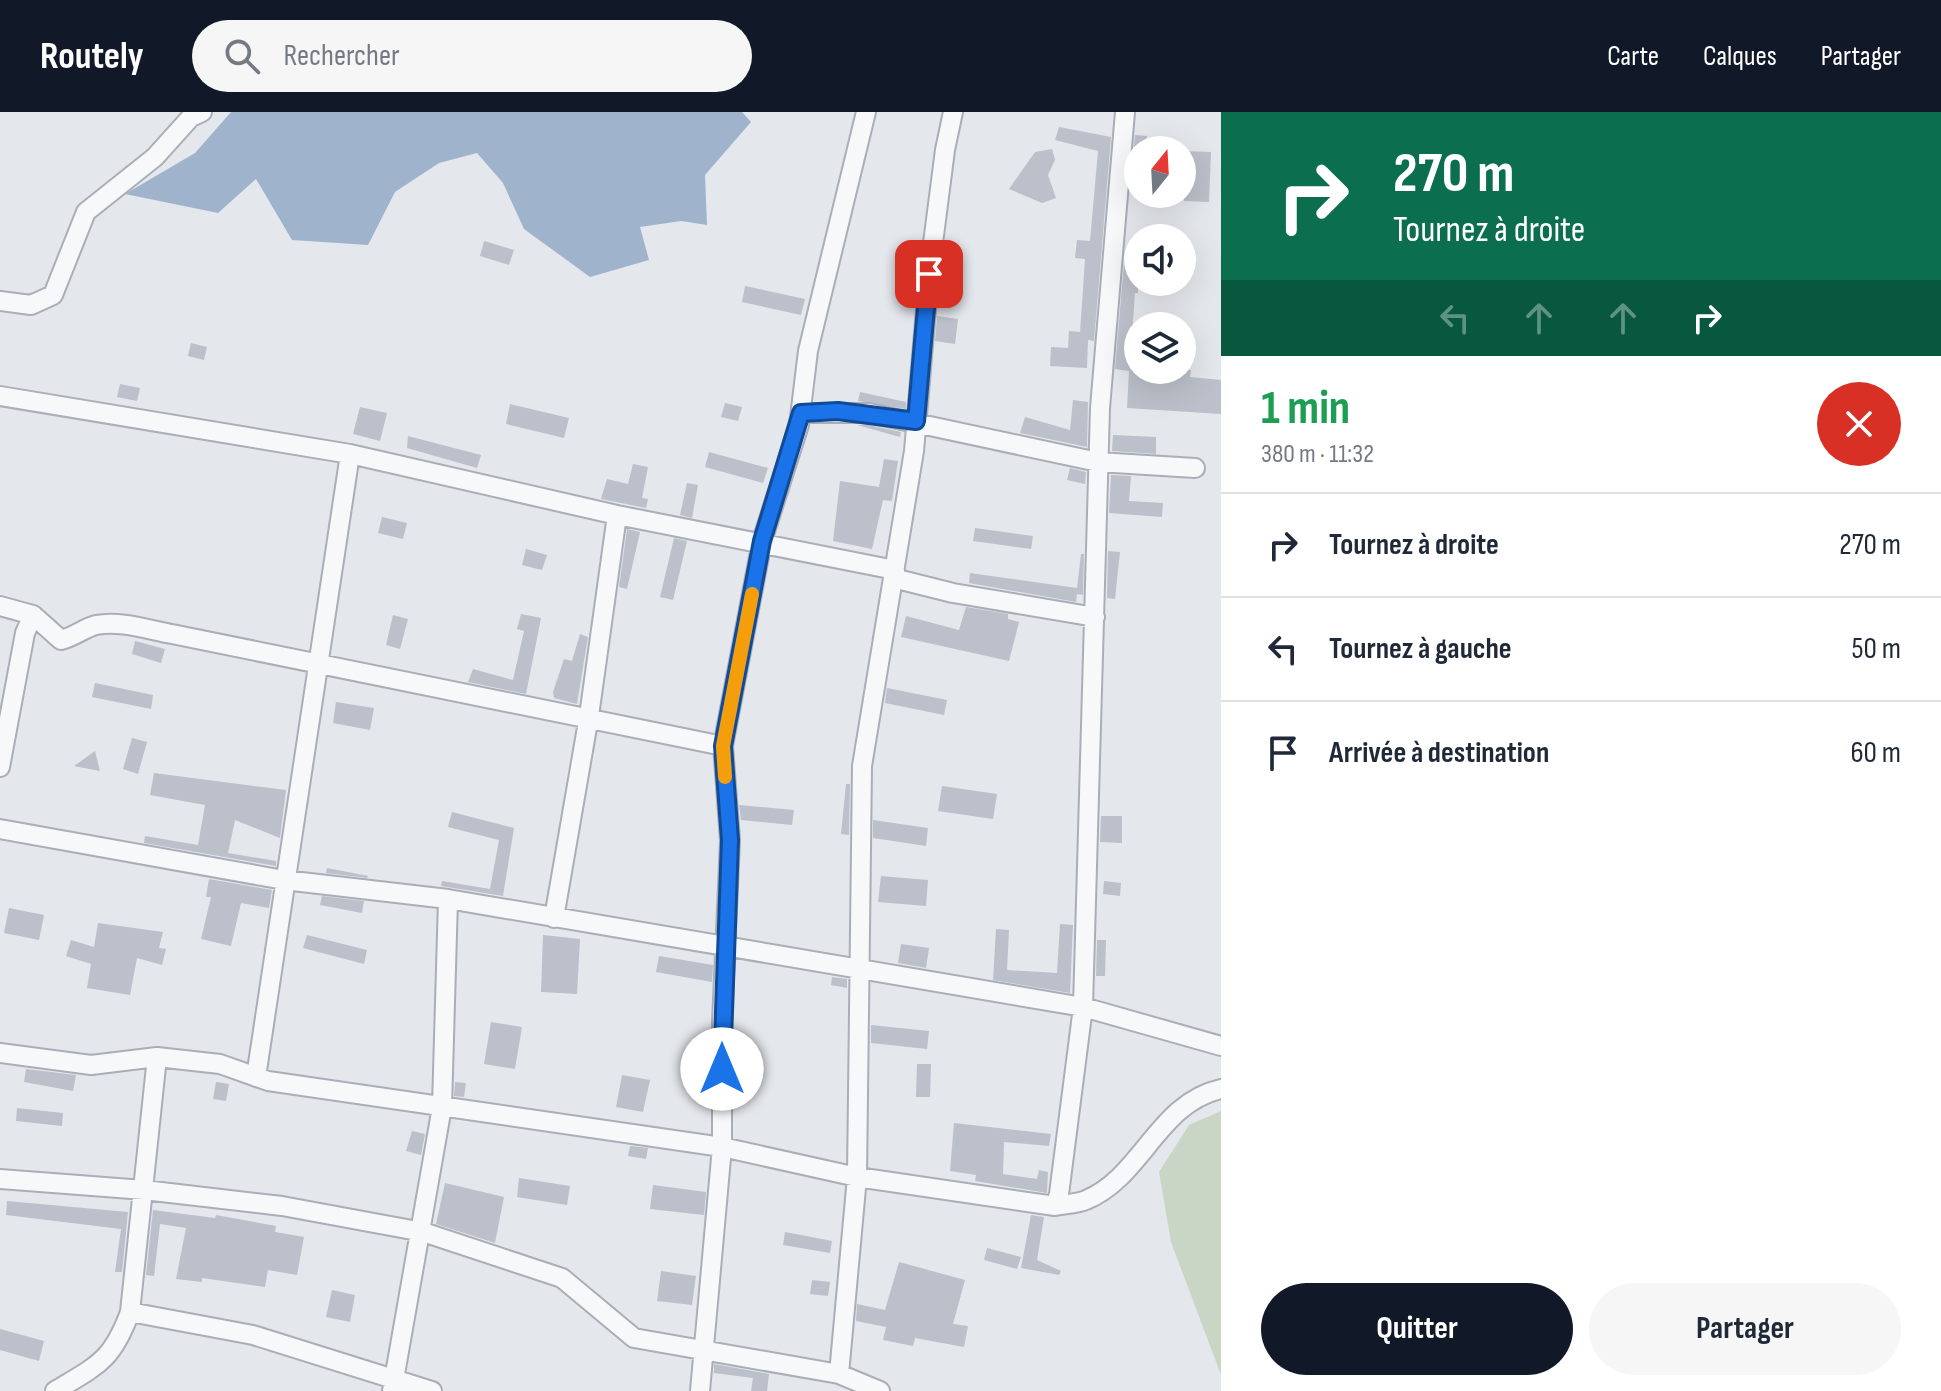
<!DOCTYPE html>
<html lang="fr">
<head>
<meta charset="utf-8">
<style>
	body { margin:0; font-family:"Sofia Sans Condensed",sans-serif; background:#f6f6f7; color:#1f2937; height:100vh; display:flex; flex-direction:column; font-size:30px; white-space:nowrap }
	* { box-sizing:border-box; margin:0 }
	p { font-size:26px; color:#747a83 }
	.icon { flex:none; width:44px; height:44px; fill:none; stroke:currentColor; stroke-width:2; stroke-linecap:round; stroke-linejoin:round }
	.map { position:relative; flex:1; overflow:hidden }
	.sheet { display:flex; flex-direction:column; background:#fff; width:720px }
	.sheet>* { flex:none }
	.guide { background:#0b6e4f; color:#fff; overflow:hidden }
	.needle { width:52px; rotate:18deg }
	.tools { position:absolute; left:1124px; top:24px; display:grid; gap:16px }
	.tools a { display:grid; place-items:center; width:72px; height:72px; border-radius:50%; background:#fff; box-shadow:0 8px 32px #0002; font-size:40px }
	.pin { position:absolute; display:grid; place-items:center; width:68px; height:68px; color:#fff; margin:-34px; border-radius:16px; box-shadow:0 4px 12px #0006 }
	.me { position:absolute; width:88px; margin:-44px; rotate:0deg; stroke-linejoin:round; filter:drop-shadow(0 0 6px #0008) }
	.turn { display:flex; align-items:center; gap:28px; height:168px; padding:0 40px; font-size:36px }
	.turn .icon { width:104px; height:104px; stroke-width:2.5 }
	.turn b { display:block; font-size:56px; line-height:68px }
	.lanes { display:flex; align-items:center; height:76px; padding:0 40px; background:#0003; justify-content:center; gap:40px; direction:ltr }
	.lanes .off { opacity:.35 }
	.round { display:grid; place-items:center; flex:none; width:84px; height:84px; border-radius:42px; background:#f6f6f7 }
	.overview { display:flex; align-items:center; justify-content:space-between; height:136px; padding:0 40px }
	h1 { font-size:48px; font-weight:700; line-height:60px; color:#1e9e55 }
	.button { display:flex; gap:16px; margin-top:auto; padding:16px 40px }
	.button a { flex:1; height:92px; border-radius:48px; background:#111827; color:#fff; font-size:32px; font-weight:700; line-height:92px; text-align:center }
	.button a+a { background:#f6f6f7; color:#1f2937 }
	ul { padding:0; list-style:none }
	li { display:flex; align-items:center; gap:24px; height:104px; padding:0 40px; border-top:2px solid #e0e1e3 }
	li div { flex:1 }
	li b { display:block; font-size:30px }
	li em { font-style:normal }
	header { display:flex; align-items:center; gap:48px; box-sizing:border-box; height:112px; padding:0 40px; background:#111827; color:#fff }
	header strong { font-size:38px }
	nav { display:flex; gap:44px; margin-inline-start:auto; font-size:28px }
	.search { width:560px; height:72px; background:#f6f6f7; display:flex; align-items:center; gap:20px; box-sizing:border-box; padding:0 28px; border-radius:44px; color:#747a83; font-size:30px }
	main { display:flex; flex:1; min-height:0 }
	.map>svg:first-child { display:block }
	.green { fill:#c9d6c5 }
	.water { fill:#9fb4cc }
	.building { fill:#bbc0ca }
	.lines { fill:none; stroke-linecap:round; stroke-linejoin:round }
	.minor-casing { stroke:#a9aeb7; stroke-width:22 }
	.minor { stroke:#f7f8fa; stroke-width:18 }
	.route-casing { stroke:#114b97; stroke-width:20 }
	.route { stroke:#1a73e8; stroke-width:14 }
	.slow { stroke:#f59e0b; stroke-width:14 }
</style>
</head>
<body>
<header>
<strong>Routely</strong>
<div class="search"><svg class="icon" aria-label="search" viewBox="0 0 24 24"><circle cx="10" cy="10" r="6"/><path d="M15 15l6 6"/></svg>Rechercher</div>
<nav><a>Carte</a><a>Calques</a><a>Partager</a></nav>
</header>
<main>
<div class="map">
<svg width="1221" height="1279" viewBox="0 0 1221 1279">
	<rect width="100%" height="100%" fill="#e4e7ec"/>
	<path class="green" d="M1221,999V1263L1171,1130L1159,1060L1189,1013Z"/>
	<path class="water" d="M231,0H742L751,10L705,63L707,113L681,109L640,115L649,148L590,165L524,117L503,71L477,41L439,51L395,80L368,133L292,128L256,67L218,101L125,82L195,41Z"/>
	<path class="building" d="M1059,15L1111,25L1094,229L1088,228L1087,256L1050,254L1051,235L1068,236L1069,219L1080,220L1085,147L1075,146L1077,128L1090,129L1098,39L1055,28Z
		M1135,23L1147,24L1146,37L1138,36V70H1131Z
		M1052,37L1055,48L1048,63L1056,86L1042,91L1009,77L1035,40Z
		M1182,39L1211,40L1209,90L1184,89Z
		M484,129L514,138L509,153L480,144Z
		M1125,139L1138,140V181H1135L1132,222L1138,223V258H1191L1190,265L1221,268V302L1127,296L1129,259L1115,257Z
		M745,174L805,187L801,203L742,190Z
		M937,204L958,207L955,232L935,229Z
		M191,231L207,235L204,248L188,244Z
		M120,272L140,276L137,289L117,285Z
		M860,280L906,290V297L858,289Z
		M1073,288L1088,290L1087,335L1020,321L1025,305L1070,318Z
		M725,291L742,295L738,309L721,305Z
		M510,292L569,306L564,326L506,312Z
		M360,295L387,301L380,329L353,322Z
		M857,313H868L901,320L900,325Z
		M1113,323L1156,325V342L1112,339Z
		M408,324L481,343L477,356L407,336Z
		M709,340L768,356L763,371L705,355Z
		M884,347L898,349L892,389L883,388L872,437L833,429L840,369L879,375Z
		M633,352L648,355L642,386L648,387L646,396L601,387L607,367L628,372Z
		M1070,356L1086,360L1085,372L1067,368Z
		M1111,363L1131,364L1129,389L1163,391L1162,405L1109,401Z
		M687,371L698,373L692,406L680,403Z
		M382,405L407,411L403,427L378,421Z
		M975,416L1033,424L1031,437L973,429Z
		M627,417L640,420L627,477L619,475Z
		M674,426L687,429L673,488L660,485Z
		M526,437L547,443L542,458L522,453Z
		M1108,439L1120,440L1115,487L1107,486Z
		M1081,442H1084L1083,483L1077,482L1076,490L969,471L970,461L1077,476Z
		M966,495L1008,502V507L1019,510L1009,549L901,525L906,504L959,518Z
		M521,502L541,506L526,582L468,570L473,557L513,568L524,519L517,517Z
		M393,503L408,507L400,537L386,533Z
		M580,522L588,525L577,592L554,586L553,580L564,547L572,549Z
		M135,529L165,537L161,551L132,542Z
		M95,571L153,583L151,597L92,585Z
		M887,576L947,588L944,603L885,591Z
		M336,590L374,596L370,618L333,611Z
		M132,626L147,630L138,662L123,657Z
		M95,639L100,659L74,654Z
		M154,661L286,678L280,726L235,708L228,741L276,749V754L144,731L145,724L198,733L205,693L150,683Z
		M846,672H850L849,723L841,722Z
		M942,674L997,682L993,707L938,699Z
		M739,693L794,698L792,713L741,708Z
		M452,700L514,716L503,784L441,774L442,769L490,777L499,728L448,715Z
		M1101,704H1122V731L1100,730Z
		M873,708L928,716L926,734L873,726Z
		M327,756L368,764L367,766L326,761Z
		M881,764L928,768L926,794L878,790Z
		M209,767L272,778L269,796L241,791L231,834L201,827L211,785H206Z
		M1104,769L1121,771L1120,784L1103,782Z
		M322,784L364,789L362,801L320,793Z
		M9,796L44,803L39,828L4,821Z
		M98,811L163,820L159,836L166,837L162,853L137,846L130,883L87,876L91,852L66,844L71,828L94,835Z
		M1060,812L1073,813L1070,881L993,868L996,817L1009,818L1007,858L1057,861Z
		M307,823L367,838L364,852L303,836Z
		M543,823L580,827L577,882L541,880Z
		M1097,828H1106L1105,864H1096Z
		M901,832L929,836L926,856L898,851Z
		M659,844L713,853L712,870L656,860Z
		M832,865L847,867V876L831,873Z
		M491,910L522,915L515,957L484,952Z
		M871,913L929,919L927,937L871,931Z
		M917,952H931L930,985H916Z
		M26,957L76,963L73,979L24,970Z
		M622,963L650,968L643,1000L616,995Z
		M216,970L229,972L226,989L213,987Z
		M455,970L466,971L464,985L454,984Z
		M17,996L63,1001L62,1014L16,1009Z
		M954,1011L1051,1022L1049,1034L1004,1030L1003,1062L1037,1067L1039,1058L1048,1060L1047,1081L975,1069L976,1063L950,1059Z
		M412,1019L425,1022L421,1043L406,1039Z
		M630,1034L648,1036L646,1047L628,1044Z
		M519,1066L570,1074L567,1093L517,1085Z
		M445,1071L504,1085L495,1131L436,1112Z
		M653,1073L706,1080L704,1103L650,1097Z
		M7,1089L128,1100L122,1160H115L121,1117L6,1103Z
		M153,1098L215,1106L216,1103L276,1114L275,1120L304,1125L297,1163L268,1158L265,1175L202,1166V1170L176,1167L186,1116L160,1112L154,1164L146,1163Z
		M1031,1103L1044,1105L1037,1148L1061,1159L1059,1163L1021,1156Z
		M785,1120L832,1129L830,1141L783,1133Z
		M987,1136L1021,1145L1017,1157L984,1148Z
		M899,1150L965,1168L953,1212L968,1214L964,1235L915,1226L913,1234L883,1228L886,1215L856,1209L857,1192L885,1198Z
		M661,1159L696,1164L692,1193L657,1189Z
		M812,1168L830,1170L828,1184L810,1182Z
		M332,1178L355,1183L350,1210L326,1205Z
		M0,1217L44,1229L39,1249L0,1238Z
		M714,1252L769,1262L767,1279H751L753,1266L714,1261Z"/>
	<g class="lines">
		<defs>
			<path id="minor" d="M1125,0L1100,296L1083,895L1221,934
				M0,189L31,193L53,183L86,100L155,45L191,5L202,0
				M0,284L350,342L617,403L895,458
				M801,301H869L1098,350L1195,356
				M893,466L953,481L1095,505
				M0,494L33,503L61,528C74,525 84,516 96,513C120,508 149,518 172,522L723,634
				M0,655L25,521L33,503
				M0,717L284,768L448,787L1083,895L1059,1082L1055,1094
				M554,806L589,604L617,403
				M0,941L91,953L157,945L220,952L268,969L722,1035L857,1065L1055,1094C1064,1092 1077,1092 1086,1088C1142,1065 1158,991 1221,977
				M256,965L350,342
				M0,1067L144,1078L282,1094L423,1120L562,1166L634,1226L839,1262L880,1279
				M130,1200L253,1223L432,1279
				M839,1262L857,1065L862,654L914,339L929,162L945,38L953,0
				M55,1279C98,1253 112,1249 130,1200L157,945
				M392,1279L442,995L448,787
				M700,1279L722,1035V911L730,728L723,634L762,429L799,313L808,239L866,0"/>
		</defs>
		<use href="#minor" class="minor-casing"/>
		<use href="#minor" class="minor"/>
	</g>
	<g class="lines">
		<defs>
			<path id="route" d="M722,957L730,728L723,634L762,429L801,301L838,299L916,309L929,162"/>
		</defs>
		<use href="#route" class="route-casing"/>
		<use href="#route" class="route"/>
		<path class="slow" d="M725,665L723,634L752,482"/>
	</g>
</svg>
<div class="tools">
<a><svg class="needle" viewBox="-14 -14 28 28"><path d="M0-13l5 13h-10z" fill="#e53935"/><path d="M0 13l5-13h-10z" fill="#747a83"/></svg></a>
<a><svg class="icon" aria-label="sound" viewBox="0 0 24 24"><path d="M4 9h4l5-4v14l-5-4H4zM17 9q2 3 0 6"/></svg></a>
<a><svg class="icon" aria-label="layers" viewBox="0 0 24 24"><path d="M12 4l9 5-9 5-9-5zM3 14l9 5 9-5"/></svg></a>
</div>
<div class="pin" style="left:929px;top:162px;background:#d93025"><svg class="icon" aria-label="arrive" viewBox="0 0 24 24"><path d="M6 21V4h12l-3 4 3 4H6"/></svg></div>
<svg class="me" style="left:722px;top:957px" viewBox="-20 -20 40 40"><circle r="19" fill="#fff"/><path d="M0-13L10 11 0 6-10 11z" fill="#1a73e8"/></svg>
</div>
<section class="sheet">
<div class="guide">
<div class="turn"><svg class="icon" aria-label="right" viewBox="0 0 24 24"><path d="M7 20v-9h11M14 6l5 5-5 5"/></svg><div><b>270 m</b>Tournez à droite</div></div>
<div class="lanes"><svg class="icon off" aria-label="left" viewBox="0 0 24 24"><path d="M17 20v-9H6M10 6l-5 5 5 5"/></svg><svg class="icon off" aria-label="ahead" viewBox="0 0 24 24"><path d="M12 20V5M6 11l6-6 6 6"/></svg><svg class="icon off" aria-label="ahead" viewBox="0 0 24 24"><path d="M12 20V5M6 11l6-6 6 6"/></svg><svg class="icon" aria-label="right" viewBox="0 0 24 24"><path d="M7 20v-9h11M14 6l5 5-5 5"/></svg></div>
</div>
<div class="overview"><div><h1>1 min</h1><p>380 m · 11:32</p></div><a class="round" style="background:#d93025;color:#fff"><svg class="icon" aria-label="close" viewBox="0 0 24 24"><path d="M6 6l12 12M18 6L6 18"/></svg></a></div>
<ul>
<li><svg class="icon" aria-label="right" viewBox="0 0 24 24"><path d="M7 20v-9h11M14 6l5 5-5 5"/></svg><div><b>Tournez à droite</b></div><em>270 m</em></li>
<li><svg class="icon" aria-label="left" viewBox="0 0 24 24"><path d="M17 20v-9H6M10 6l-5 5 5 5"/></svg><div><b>Tournez à gauche</b></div><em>50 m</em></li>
<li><svg class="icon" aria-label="arrive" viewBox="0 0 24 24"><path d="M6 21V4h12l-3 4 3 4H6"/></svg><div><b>Arrivée à destination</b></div><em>60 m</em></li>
</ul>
<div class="button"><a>Quitter</a><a>Partager</a></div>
</section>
</main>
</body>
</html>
